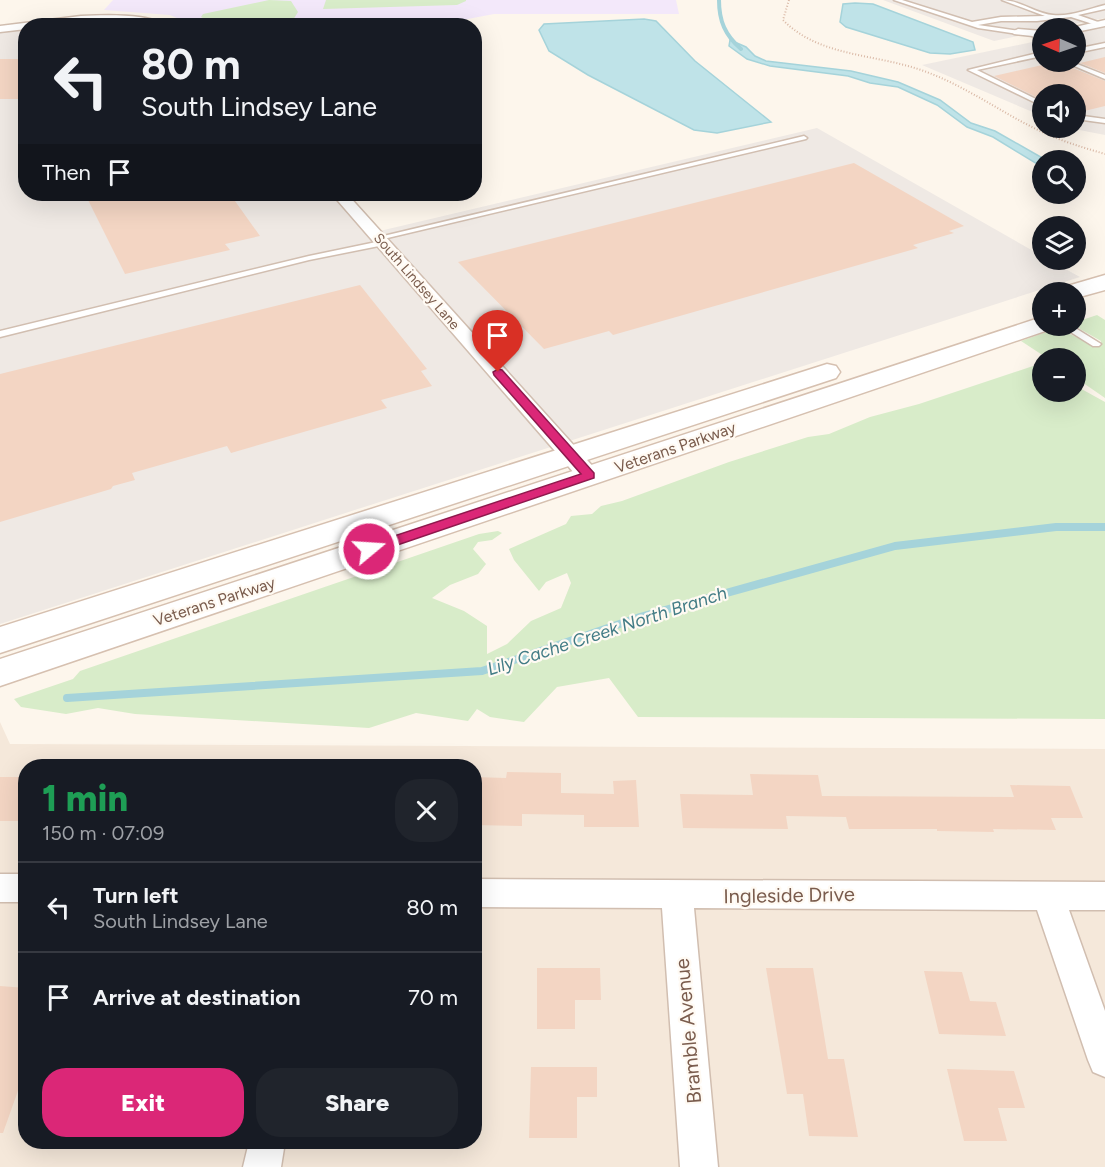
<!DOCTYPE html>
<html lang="en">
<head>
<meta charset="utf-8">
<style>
	body { margin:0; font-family:Figtree,sans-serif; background:#20242c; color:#f1f3f6; height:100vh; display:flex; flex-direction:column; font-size:22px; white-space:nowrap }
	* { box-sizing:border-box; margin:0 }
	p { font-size:20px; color:#9ea1a6 }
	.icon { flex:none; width:33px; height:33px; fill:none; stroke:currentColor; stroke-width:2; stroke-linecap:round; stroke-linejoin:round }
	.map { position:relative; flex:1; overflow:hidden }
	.side { position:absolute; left:18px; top:759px; width:464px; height:390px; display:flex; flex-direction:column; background:#171b24; border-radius:24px; box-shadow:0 6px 24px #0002 }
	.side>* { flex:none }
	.top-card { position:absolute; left:18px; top:18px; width:464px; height:183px; border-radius:24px; box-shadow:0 6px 24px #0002; background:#171b24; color:#f1f3f6; overflow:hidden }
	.needle { width:39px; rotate:272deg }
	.tools { position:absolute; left:1032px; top:18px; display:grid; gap:12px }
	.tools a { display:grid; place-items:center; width:54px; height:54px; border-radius:50%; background:#171b24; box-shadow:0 6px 24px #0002; font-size:30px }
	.pin { position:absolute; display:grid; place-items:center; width:51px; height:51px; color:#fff; margin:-62px -26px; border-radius:50% 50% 50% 0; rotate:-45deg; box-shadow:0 0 6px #0007 }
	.pin .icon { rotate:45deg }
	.me { position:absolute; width:66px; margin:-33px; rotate:72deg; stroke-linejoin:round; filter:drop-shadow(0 0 4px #0008) }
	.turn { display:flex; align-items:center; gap:21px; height:126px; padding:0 24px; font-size:27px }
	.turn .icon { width:78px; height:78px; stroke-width:2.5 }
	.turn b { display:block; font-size:42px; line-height:51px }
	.then { display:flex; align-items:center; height:57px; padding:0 24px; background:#0003; gap:12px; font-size:22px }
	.round { display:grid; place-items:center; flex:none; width:63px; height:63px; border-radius:24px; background:#20242c }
	.overview { display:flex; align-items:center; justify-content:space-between; height:102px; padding:0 24px }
	h1 { font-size:36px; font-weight:800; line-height:45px; color:#1e9e55 }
	.action { display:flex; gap:12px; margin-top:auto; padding:12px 24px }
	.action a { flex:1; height:69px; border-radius:24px; background:#db2777; color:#fff; font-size:24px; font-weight:800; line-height:69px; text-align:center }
	.action a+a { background:#20242c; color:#f1f3f6 }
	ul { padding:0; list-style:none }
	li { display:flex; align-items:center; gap:18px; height:90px; padding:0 24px; border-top:2px solid #363941 }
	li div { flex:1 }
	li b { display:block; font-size:22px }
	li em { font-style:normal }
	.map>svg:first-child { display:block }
	.residential { fill:#f5e8da; fill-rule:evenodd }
	.industrial { fill:#efe9e4 }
	.education { fill:#f3e8fa }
	.green { fill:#d8ecc9 }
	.water { fill:#bfe3e8; stroke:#a5d3da; stroke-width:1.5 }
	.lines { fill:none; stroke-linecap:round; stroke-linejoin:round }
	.stream-far1 { stroke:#a5d3da; stroke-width:4 }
	.stream { stroke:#a5d3da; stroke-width:8 }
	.building { fill:#f3d5c3 }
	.lane-casing { stroke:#d1beb0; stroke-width:3 }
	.street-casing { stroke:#d1beb0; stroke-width:3 }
	.secondary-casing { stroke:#d6c0b0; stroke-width:3 }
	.path { stroke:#d9b8a5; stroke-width:2; stroke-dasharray:1 2; stroke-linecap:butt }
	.lane { fill:#fff; fill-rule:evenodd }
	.street { fill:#fff; fill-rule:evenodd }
	.secondary { fill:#fff; fill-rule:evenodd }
	.route { fill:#db2777; stroke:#8e194d; stroke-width:1.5 }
	.labels { text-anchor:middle; stroke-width:4.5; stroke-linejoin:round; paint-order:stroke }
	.far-street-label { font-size:14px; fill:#7a5c4d; stroke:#fffaf3 }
	.street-label { font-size:16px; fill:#7a5c4d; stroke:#fffaf3 }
	.water-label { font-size:18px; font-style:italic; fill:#437c86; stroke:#fffaf3 }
	.near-street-label { font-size:20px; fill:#7a5c4d; stroke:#fffaf3 }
</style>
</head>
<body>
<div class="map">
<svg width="1105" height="1167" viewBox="0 0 1105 1167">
	<rect width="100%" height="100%" fill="#fdf6ec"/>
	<path class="residential" d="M0,722L10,744L1105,749V1167H0ZM26,766H474V1142H26Z"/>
	<path class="industrial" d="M883,0H1105V18L1054,28H1042V31L994,41Z
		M25,27L26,194H332L367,234L817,128L1042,256V260H1049L1080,277L0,624V30Z
		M1105,27V135L1069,128H1076V94H1042V116L922,65L1042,40V62H1076V33Z"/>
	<path class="education" d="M113,0H676L679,14H494L431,26H195L170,15L104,10Z"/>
	<path class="green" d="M269,0L291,1L298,12L293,20L286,25H216L201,17L203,14Z
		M326,0H466V1L457,5L323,9Z
		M1097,315L1105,320V398L1076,378V358H1047L1021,341L1058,328L1096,347L1100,345L1101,341L1080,329L1076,322Z
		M1033,366L1042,368V392H1076V386L1105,402V719L638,717L609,678L557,687L524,722L490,717L477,709L468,721L416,713L369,728L135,714L98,708L66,714L21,707L14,699L73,679L80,671L479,534L498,531L502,533L492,540L478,542L473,549L486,564L478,574L450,585L432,598L464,611L487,626V654L507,644L531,621L561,608L571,583L567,573L546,582L539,591L514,560L509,549L566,524L571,516L592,514L601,506L622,501L729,462L808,437L829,434L870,417L919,404Z"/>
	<path class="water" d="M855,3L873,4L973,42L975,50L950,54L930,53L846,27L840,22L843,4Z
		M644,19L656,21L695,61L771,122L717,133L694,130L588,75L549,51L539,30L544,24Z
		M730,40L746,47L755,56L766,61L851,71L898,82L940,100L971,123L995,131L1046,160H1042V167L993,137L967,127L937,105L898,87L870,83L848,76L770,66L747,59L729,46Z"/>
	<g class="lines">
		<path class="stream-far1" d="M719,0C719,21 725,35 741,49"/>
		<path class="stream" d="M67,698L482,671L640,617L895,546L1056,527H1105"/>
	</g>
	<path class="building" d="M1105,57V73L1080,63Z
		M0,59H26V99H0Z
		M1051,63L1060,67L1068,66L1105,81V106L1076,113V94H1042V100L994,76Z
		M854,163L964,226L949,231L954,233L913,245L918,248L613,335L609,331L544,349L458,262Z
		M85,194H230L260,236L225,244L230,250L125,274Z
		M360,285L427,369L421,371L432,386L381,400L387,408L231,453L227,446L132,473L135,480L113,486L111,489L0,522V374Z
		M507,772L561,773V793L614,794L613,781L636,780L639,827H584V815L522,814V826L474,825V777L506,778Z
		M750,774L818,775L822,796L1014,797L1010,785L1070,786L1083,818H1051L1056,830L993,829L994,832L937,831V829H849L846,817L786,816L788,829L683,828L680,794L753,795Z
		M0,777H26V821H0Z
		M537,968H600L601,1000H575V1029H537Z
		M766,968H813L828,1059H844L858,1137L809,1136L803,1094H787Z
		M924,971L962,972L970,1001L996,1002L1006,1036L939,1034Z
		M0,986L26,988V1068L3,1133H0Z
		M531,1067H597V1097H577V1138H529Z
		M947,1069L1014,1071L1025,1108H998L1007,1141H964Z"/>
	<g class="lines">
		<defs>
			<path id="lane" d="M894,0H902L972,22L1001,17L1045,16L1002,0C1020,0 1036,14 1053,15C1069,17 1089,9 1105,5V9L1078,15L1101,23L1099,26L1071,17L1037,21H1001L978,25L1020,31L1018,34L978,28Z
				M1030,32H1034L1042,44V49L1040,48Z
				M1105,43V47L1076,53V49Z
				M1042,52V56L977,70L1042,102V106L968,70Z
				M1065,62H1072L1105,75V79Z
				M1076,115L1105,119V123L1076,119Z
				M804,136L807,138L806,139L379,240L375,238Z
				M381,241H384V245L309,260L0,337V331L309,256Z
				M1061,326H1072L1101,344L1099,346H1093Z"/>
			<path id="street" d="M81,16C104,15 148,13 167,26L101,22L26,26V29L0,32V26Z
				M1105,20V26L1076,32V28H1071Z
				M1018,29L1042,31V37L1014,34L1012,32Z
				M332,194H347L597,471L600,476L597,481L589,483L581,481Z
				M0,874H26V902H0Z
				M474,879L1105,882V910H1069L1105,1011V1077L1093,1072L1088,1060L1037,910L694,908L718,1167H680L662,908L474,907Z
				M249,1142H285L281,1167H243Z"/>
			<path id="secondary" d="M1105,275V290L1076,298V292H1060L1064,287Z
				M1042,317V326H1053L1051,329L0,686V659Z
				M827,364L836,366L840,372L836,378L0,653V627Z"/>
		</defs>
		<use href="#lane" class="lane-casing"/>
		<use href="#street" class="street-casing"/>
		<use href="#secondary" class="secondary-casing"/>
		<path class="path" d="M789,0L783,20C818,56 873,54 918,69C961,83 997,110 1036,129C1058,140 1081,147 1105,154"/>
		<use href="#lane" class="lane"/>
		<use href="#street" class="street"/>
		<use href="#secondary" class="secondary"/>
	</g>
	<path class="route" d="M498,369L502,370L594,473V478L374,553H364L363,549L364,546L581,474L494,375L493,372Z"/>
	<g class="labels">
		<g class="far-street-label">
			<text transform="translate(417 281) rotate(49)" y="5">South Lindsey Lane</text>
		</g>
		<g class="street-label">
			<text transform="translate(675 447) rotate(-19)" y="6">Veterans Parkway</text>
			<text transform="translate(214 601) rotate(-18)" y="6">Veterans Parkway</text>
		</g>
		<g class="water-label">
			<text transform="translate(607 631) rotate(-18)" y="6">Lily Cache Creek North Branch</text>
		</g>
		<g class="near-street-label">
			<text transform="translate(789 895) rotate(-1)" y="7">Ingleside Drive</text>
			<text transform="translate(688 1031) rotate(-95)" y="7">Bramble Avenue</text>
		</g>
	</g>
</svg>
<div class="tools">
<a><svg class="needle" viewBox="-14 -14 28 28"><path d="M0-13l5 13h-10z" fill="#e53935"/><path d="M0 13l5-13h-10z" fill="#9ea1a6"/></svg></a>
<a><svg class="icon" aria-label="sound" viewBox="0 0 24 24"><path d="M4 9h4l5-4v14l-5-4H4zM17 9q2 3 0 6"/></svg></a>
<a><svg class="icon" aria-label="search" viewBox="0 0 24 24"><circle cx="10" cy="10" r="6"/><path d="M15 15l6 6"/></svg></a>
<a><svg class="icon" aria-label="layers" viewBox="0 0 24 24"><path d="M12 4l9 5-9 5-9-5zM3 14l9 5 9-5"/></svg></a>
<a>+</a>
<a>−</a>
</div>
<div class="pin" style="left:498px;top:372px;background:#d93025"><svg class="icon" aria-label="arrive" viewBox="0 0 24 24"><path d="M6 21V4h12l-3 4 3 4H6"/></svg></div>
<svg class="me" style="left:369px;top:549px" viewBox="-20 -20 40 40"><circle r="17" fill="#db2777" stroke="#fff" stroke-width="3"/><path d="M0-11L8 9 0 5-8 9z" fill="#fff"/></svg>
<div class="top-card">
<div class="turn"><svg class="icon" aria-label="left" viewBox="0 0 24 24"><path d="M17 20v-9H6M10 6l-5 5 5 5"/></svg><div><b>80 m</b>South Lindsey Lane</div></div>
<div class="then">Then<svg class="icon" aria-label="arrive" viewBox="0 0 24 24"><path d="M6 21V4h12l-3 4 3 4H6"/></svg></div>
</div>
<section class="side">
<div class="overview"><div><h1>1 min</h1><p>150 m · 07:09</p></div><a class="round"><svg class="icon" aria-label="close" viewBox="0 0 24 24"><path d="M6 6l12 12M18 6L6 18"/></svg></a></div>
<ul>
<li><svg class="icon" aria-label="left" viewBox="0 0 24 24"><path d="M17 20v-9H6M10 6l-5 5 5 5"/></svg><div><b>Turn left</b><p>South Lindsey Lane</p></div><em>80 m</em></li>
<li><svg class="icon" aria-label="arrive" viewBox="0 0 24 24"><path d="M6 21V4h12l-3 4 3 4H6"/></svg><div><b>Arrive at destination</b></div><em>70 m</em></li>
</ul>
<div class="action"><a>Exit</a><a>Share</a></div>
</section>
</div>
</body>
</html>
